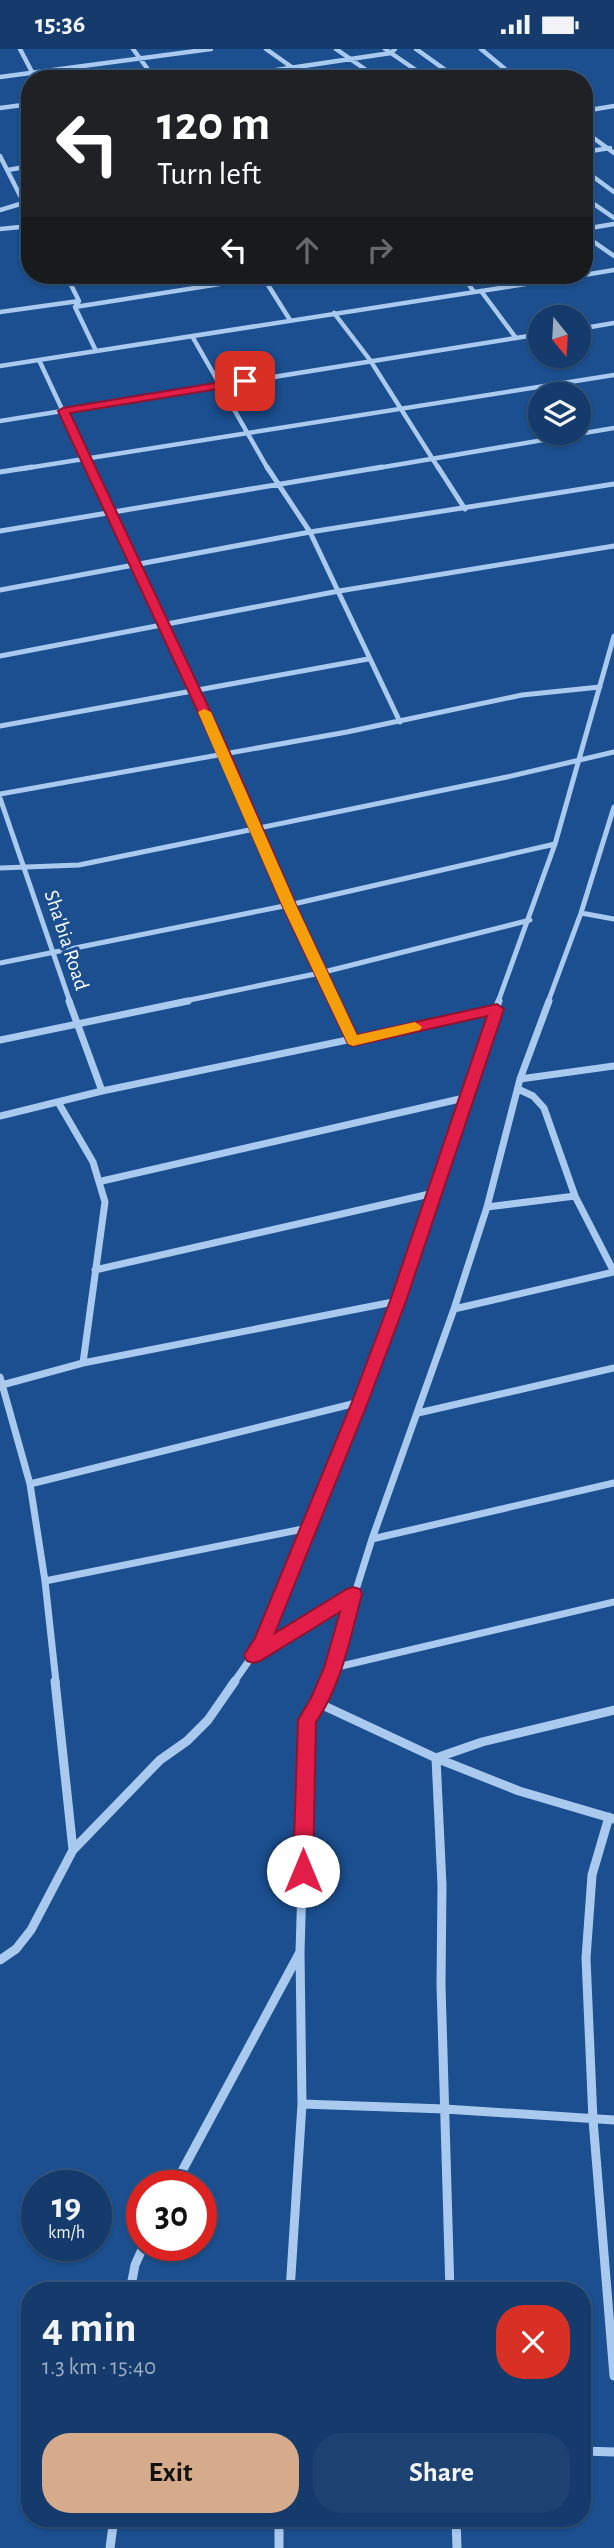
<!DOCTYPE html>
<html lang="en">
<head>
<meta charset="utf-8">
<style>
	body { margin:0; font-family:"Alegreya Sans",sans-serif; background:#1d4271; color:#f1f3f6; height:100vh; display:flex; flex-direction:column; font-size:26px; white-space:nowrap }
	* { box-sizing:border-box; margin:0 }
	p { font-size:23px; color:#9dadc1 }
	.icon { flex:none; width:38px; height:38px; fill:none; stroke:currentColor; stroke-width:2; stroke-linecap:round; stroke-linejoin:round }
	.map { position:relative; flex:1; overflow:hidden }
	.details { position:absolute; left:21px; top:2233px; width:570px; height:245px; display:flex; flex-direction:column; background:#143b6b; border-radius:28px; box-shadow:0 2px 5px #0004,0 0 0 2px #33557e }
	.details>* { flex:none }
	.top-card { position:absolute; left:21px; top:21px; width:572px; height:214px; border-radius:28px; box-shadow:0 2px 5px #0004,0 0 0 2px #33557e; background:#202124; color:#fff; overflow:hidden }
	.needle { width:46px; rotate:162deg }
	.tools { position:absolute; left:528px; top:256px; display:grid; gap:14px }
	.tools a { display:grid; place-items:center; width:63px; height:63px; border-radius:50%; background:#143b6b; box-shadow:0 2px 5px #0004,0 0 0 2px #33557e; font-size:35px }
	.speed { position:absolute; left:21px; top:2121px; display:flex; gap:14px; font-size:35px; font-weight:700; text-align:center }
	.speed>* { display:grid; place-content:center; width:91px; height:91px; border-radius:50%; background:#143b6b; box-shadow:0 2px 5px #0004,0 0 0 2px #33557e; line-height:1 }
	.speed small { font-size:18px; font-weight:400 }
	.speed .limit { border:10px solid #d22; background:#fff; color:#111 }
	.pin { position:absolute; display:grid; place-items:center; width:60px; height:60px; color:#fff; margin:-30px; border-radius:14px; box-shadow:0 4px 10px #0006 }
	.me { position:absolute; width:77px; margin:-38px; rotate:0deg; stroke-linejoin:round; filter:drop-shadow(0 0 5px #0008) }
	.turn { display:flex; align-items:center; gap:24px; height:147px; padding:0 21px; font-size:32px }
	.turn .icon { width:91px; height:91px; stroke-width:2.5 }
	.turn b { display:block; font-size:49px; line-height:60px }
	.lanes { display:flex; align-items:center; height:66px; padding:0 21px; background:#0003; justify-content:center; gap:35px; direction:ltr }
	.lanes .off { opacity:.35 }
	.round { display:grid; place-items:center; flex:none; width:74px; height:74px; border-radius:28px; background:#1d4271 }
	.head { display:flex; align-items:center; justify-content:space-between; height:119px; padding:0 21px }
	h1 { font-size:42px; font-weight:600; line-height:52px }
	.button { display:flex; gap:14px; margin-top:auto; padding:14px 21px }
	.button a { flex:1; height:80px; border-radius:28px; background:#d6ab8b; color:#111; font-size:28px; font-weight:600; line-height:80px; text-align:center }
	.button a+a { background:#1d4271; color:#f1f3f6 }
	.status { display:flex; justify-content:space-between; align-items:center; height:49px; padding:0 35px; background:#143b6b; direction:ltr }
	.status svg { height:19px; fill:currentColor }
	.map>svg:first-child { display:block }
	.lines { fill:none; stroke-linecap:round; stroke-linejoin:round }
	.street-far3 { stroke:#a9c9ee; stroke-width:4.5 }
	.street-far2 { stroke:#a9c9ee; stroke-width:5 }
	.street-far1 { stroke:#a9c9ee; stroke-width:7 }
	.street { stroke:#a9c9ee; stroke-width:9 }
	.route { fill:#e11d48; stroke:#92132f; stroke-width:2 }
	.slow { fill:#f59e0b }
	.labels { text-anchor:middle; stroke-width:6; stroke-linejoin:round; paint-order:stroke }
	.street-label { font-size:21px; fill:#fff; stroke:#1b4f8f }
</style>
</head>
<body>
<div class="status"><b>15:36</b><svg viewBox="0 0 49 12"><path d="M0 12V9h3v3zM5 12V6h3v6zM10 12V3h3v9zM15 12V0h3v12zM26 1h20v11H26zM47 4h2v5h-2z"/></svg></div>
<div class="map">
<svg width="614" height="2499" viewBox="0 0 614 2499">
	<rect width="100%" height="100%" fill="#1b4f8f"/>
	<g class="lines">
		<path class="street-far3" d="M20,0L32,23
			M133,0L155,30
			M266,0L293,19
			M336,0L379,30
			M385,0L429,30
			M416,0L458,30
			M481,0L517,30
			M0,28L211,0
			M216,30L391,4L395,0
			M0,59L30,55
			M584,62L614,57
			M584,82L614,104
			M584,103L610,99
			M0,107L30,166
			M8,121L30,117
			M584,121L614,143
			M584,148L614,169
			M0,161L30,152
			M0,180L30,177
			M584,180L614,175
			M584,186L614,207
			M66,226L79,252L75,258L96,302
			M462,226L474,243
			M584,226L614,221
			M263,228L290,271
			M481,242L516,289
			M75,258L277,226
			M0,263L79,252
			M334,264L370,311L439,420
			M579,280L614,274
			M192,287L268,420
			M39,311L90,420
			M0,317L584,226
			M0,372L541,285
			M21,420L614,326
			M372,420L614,379"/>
		<path class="street-far2" d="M89,418L224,704L289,856L335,953
			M267,418L310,483L400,673
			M438,418L465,460
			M0,423L32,418
			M0,482L382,418
			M0,541L310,483L614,435
			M0,607L339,542L614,497
			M0,677L368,610
			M0,745L347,683L522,646L600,638
			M0,749L70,953
			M0,819L79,816L507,728L614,703
			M581,864L614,870
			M0,914L289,856L555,795
			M180,953L320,924L530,871
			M498,953L555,795L614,587
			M548,953L581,864L614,758"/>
		<path class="street-far1" d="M69,952L102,1042
			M334,952L353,992
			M0,991L188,952
			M520,1030L614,1017
			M58,1053L93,1113L105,1153L83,1314L398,1252
			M0,1067L102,1042L497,960
			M102,1132L464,1049
			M487,1158L575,1147
			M95,1221L434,1144
			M454,1260L614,1223L575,1147L544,1059L533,1047L518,1040
			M0,1328L30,1435L45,1532L56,1633
			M2,1336L83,1314
			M418,1364L614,1319
			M30,1435L360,1353
			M372,1490L614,1434
			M45,1532L308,1479
			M255,1605L353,1545
			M333,1619L614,1553
			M234,1633L262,1593L360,1353L398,1252L499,952
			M327,1633L372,1490L454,1260L487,1158L520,1030L549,952"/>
		<path class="street" d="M55,1632L73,1801
			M318,1654L436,1709L442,1836L441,1936L450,2242
			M614,1661L482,1693L436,1709L519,1742L614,1770
			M609,1768L592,1826L586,1909L593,2071L614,2327
			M0,1911L16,1900L31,1881L73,1801L160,1711L187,1692L208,1671L235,1632
			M302,2055L445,2060L614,2071
			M174,2137L300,1903
			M130,2242L135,2216L144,2196
			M290,2242L302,2055L300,1903L307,1671L328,1632
			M583,2402L614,2403
			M279,2469V2499
			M456,2469L457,2499
			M110,2499L114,2469"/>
	</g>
	<path class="route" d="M245,329L249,330V335L70,364L230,704L296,856L357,986L497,955L504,960L406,1252L368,1353L275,1584L347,1540L353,1538L360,1540L362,1545C350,1589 342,1635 316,1673L313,1822L310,1829L303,1831L296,1829L293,1822L298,1671L311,1649L324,1619L340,1563L260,1612L253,1614L247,1612L244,1606L255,1589L352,1353L390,1252L487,967L353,997L348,995L282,856L217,704L58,362L63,359Z"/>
	<path class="slow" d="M204,660L211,663L296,856L357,986L415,973L422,978L420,981L353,997L348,995L282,856L198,663Z"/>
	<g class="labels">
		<g class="street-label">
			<text transform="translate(67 891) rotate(72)" y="7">Sha'bia Road</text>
		</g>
	</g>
</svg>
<div class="tools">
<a><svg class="needle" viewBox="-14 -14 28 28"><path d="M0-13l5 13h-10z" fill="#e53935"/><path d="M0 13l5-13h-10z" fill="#9dadc1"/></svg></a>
<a><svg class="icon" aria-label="layers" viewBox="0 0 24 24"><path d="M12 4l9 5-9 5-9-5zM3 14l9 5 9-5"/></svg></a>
</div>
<div class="speed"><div>19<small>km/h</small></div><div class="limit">30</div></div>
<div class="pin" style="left:245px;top:332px;background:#d93025"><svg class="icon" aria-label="arrive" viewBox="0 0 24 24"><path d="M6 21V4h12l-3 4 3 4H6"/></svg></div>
<svg class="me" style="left:303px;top:1822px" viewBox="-20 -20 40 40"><circle r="19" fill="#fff"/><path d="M0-13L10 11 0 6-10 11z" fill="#e11d48"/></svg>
<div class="top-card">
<div class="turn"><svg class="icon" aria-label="left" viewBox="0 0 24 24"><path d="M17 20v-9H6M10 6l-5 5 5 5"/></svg><div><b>120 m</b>Turn left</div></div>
<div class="lanes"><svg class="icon" aria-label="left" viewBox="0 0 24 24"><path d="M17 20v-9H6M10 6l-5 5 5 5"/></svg><svg class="icon off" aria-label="ahead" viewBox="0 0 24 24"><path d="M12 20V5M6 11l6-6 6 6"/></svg><svg class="icon off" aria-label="right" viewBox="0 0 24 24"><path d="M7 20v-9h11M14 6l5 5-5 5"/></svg></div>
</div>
<section class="details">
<div class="head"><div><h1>4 min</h1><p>1.3 km · 15:40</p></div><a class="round" style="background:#d93025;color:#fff"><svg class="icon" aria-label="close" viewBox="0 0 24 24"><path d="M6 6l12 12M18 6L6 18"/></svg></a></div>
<div class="button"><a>Exit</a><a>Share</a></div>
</section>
</div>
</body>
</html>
